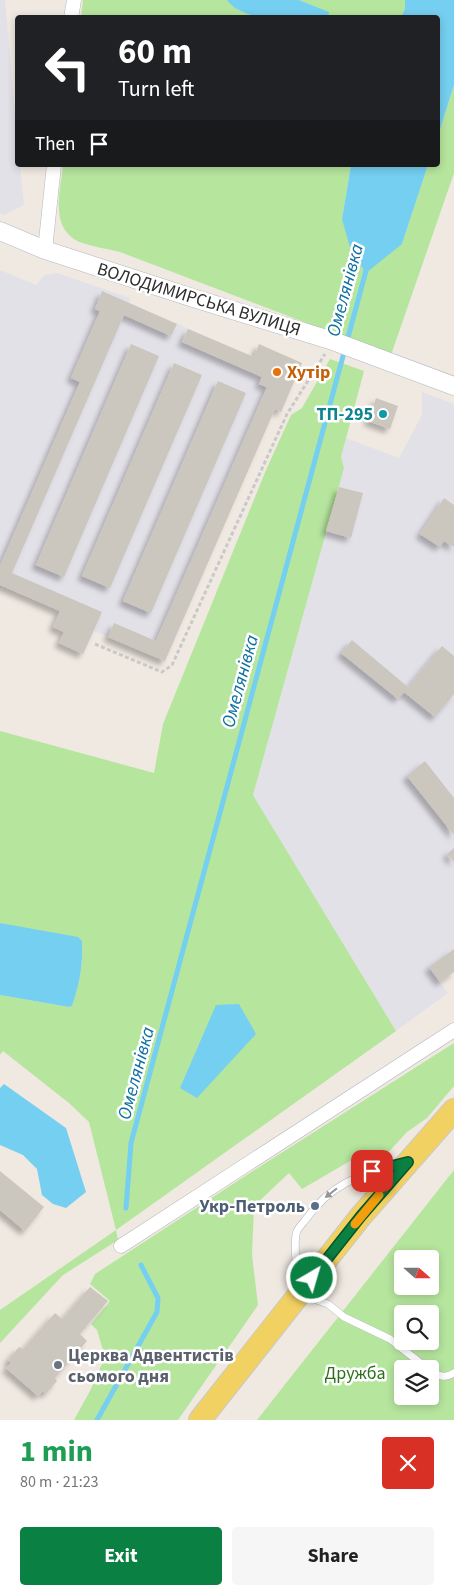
<!DOCTYPE html>
<html lang="en">
<head>
<meta charset="utf-8">
<style>
	body { margin:0; font-family:"Source Sans 3",sans-serif; background:#f6f6f6; color:#222; height:100vh; display:flex; flex-direction:column; font-size:19px; white-space:nowrap }
	* { box-sizing:border-box; margin:0 }
	p { font-size:16px; color:#767676 }
	.icon { flex:none; width:28px; height:28px; fill:none; stroke:currentColor; stroke-width:2; stroke-linecap:round; stroke-linejoin:round }
	.map { position:relative; height:1420px; overflow:hidden }
	.sheet { display:flex; flex-direction:column; background:#fff; flex:1 }
	.sheet>* { flex:none }
	.top-card { position:absolute; left:15px; top:15px; width:425px; height:152px; border-radius:5px; box-shadow:0 2px 8px #0003; background:#202124; color:#fff; overflow:hidden }
	.needle { width:32px; rotate:111deg }
	.buttons { position:absolute; left:394px; top:1250px; display:grid; gap:10px }
	.buttons a { display:grid; place-items:center; width:45px; height:45px; border-radius:5px; background:#fff; box-shadow:0 2px 8px #0003; font-size:25px }
	.pin { position:absolute; display:grid; place-items:center; width:42px; height:42px; color:#fff; margin:-21px; border-radius:10px; box-shadow:0 2px 8px #0006 }
	.me { position:absolute; width:55px; margin:-28px; rotate:38deg; stroke-linejoin:round; filter:drop-shadow(0 0 4px #0008) }
	.turn { display:flex; align-items:center; gap:18px; height:105px; padding:0 20px; font-size:22px }
	.turn .icon { width:65px; height:65px; stroke-width:2.5 }
	.turn b { display:block; font-size:35px; line-height:42px }
	.then { display:flex; align-items:center; height:48px; padding:0 20px; background:#0003; gap:10px; font-size:19px }
	.round { display:grid; place-items:center; flex:none; width:52px; height:52px; border-radius:5px; background:#f6f6f6 }
	.head { display:flex; align-items:center; justify-content:space-between; height:85px; padding:0 20px }
	h1 { font-size:30px; font-weight:700; line-height:38px; color:#1e9e55 }
	.button { display:flex; gap:10px; margin-top:auto; padding:10px 20px }
	.button a { flex:1; height:58px; border-radius:5px; background:#0b8043; color:#fff; font-size:20px; font-weight:700; line-height:58px; text-align:center }
	.button a+a { background:#f6f6f6; color:#222 }
	.map>svg:first-child { display:block }
	.industrial { fill:#e3e1e8 }
	.green { fill:#b6e59e; fill-rule:evenodd }
	.water { fill:#75cff0 }
	.lines { fill:none; stroke-linecap:round; stroke-linejoin:round }
	.stream { stroke:#75cff0; stroke-width:5 }
	.building { fill:#cbc7bf; filter:url(#shadow) }
	.service-casing { stroke:#b4b7c1; stroke-width:8 }
	.minor-casing { stroke:#b4b7c1; stroke-width:15 }
	.tertiary-casing { stroke:#b4b7c1; stroke-width:19 }
	.primary-casing { stroke:#c9c9c9; stroke-width:24 }
	.path { stroke:#c9c9c9; stroke-width:3; stroke-dasharray:4 2.5; stroke-linecap:butt }
	.service { stroke:#fff; stroke-width:7 }
	.minor { stroke:#fff; stroke-width:14 }
	.tertiary { stroke:#fff; stroke-width:18 }
	.primary { stroke:#f2d163; stroke-width:22 }
	.oneway { fill:#969696 }
	.route-casing { stroke:#07532c; stroke-width:12 }
	.route { stroke:#0b8043; stroke-width:9 }
	.slow { stroke:#f59e0b; stroke-width:9 }
	.food-dot { fill:#e8710a; stroke:#fff; stroke-width:2 }
	.culture-dot { fill:#0f9aa8; stroke:#fff; stroke-width:2 }
	.service-dot { fill:#5c6f8a; stroke:#fff; stroke-width:2 }
	.worship-dot { fill:#6b7280; stroke:#fff; stroke-width:2 }
	.labels { text-anchor:middle; stroke-width:5; stroke-linejoin:round; paint-order:stroke }
	.street-label { font-size:18px; fill:#2e2e2e; stroke:#fff }
	.food-label { font-size:18px; font-weight:bold; fill:#c56008; stroke:#fff; text-anchor:start }
	.culture-label { font-size:18px; font-weight:bold; fill:#0d838f; stroke:#fff; text-anchor:end }
	.service-label { font-size:18px; font-weight:bold; fill:#4e5e75; stroke:#fff; text-anchor:end }
	.worship-label { font-size:18px; font-weight:bold; fill:#5b616d; stroke:#fff; text-anchor:start }
	.park-label { font-size:18px; fill:#2c6e1b; stroke:#fff }
	.water-label { font-size:19px; font-style:italic; fill:#0d6fa3; stroke:#fff }
</style>
</head>
<body>
<div class="map">
<svg width="454" height="1420" viewBox="0 0 454 1420">
	<defs>
		<filter id="shadow"><feDropShadow dx="-4.5" dy="4.5" stdDeviation="2.5" flood-color="#0004"/></filter>
	</defs>
	<rect width="100%" height="100%" fill="#efe9e1"/>
	<path class="industrial" d="M0,0H5L17,136L18,165H20L24,205L3,215L0,213Z
		M0,270L36,285L44,275L57,273L130,298L129,303L254,357L262,377L259,384L288,396L281,412L274,409L165,661L94,631L83,654L59,643L64,632L53,627L59,611L2,586L0,589Z
		M422,392L454,404V972L440,982L448,993L396,1031L253,795L344,468L341,457L346,438L399,458L422,415Z"/>
	<path class="green" d="M83,0H227L238,10L259,17L81,18Z
		M299,0H405V9L401,18L328,17V12Z
		M454,85V173L391,355L120,252C109,249 82,245 74,239C50,223 61,189 63,165H351L342,219L402,244L428,165H438V136Z
		M330,359L364,371L341,457L344,468L253,795L396,1031L116,1230L118,1240L63,1275L0,1343V1310L116,1230L89,1122L69,1103L3,1051L0,1055V995L69,1007L72,1006C80,982 83,966 82,941L0,923V731L154,773L163,724L266,470L291,415L302,408Z
		M454,1043V1086L427,1118L407,1132L385,1156L371,1162L357,1159L350,1161L302,1189L289,1173L254,1206L252,1255L258,1305L178,1420H74L91,1389L105,1357L97,1330L91,1324L110,1301L90,1284L95,1274L256,1169Z
		M454,1170V1420H257ZM402,1259H430V1286H402ZM402,1314H430V1341H402ZM402,1369H430V1396H402Z"/>
	<path class="water" d="M227,0H299L329,12L328,17C301,18 244,25 227,0Z
		M405,0H454V85L438,136V18L401,17L405,9Z
		M351,165H428L402,244L366,273L351,251L342,219Z
		M0,923L78,937L82,941C83,965 80,983 72,1006L69,1007L0,995Z
		M239,1004L256,1034L197,1098L180,1088L216,1005Z
		M4,1084L66,1128L86,1192L66,1208L53,1204L42,1195L37,1169L23,1155L0,1145V1088Z"/>
	<g class="lines">
		<path class="stream" d="M126,1208L131,1143L367,267
			M97,1420L157,1312L158,1298L141,1265"/>
	</g>
	<path class="building" d="M102,291L177,324L171,336L124,315L12,573L102,612L83,654L59,643L64,632L53,627L60,611L0,585V566L80,382L71,378L100,311L95,309Z
		M188,329L254,357L259,344L302,363L281,412L275,409L165,661L108,637L114,623L156,641L267,387L259,384L262,377L182,342Z
		M131,344L159,356L64,577L36,565Z
		M174,363L202,375L110,588L82,576Z
		M218,381L246,393L151,613L123,601Z
		M376,398L398,406L390,429L368,421Z
		M339,487L363,493L351,538L326,531Z
		M444,498L454,505V547L444,541L440,547L420,534Z
		M352,640L408,687L442,646L454,656V694L435,717L404,692L398,699L341,653Z
		M425,761L454,798V835L407,776Z
		M454,848V862L447,854Z
		M454,949V972L440,982L429,967Z
		M0,1171L44,1207L25,1231L0,1210Z
		M90,1287L108,1301L80,1334L87,1341L55,1378L57,1381L46,1394L43,1391L38,1396L6,1368L11,1363L8,1360L19,1347L23,1349L55,1313L62,1319Z"/>
	<g class="lines">
		<defs>
			<path id="service" d="M299,1286C297,1274 293,1241 297,1231C299,1227 304,1222 306,1219C330,1185 359,1174 398,1165
				M302,1295L328,1304L344,1317L390,1339L428,1369
				M430,1370C438,1376 445,1379 454,1373"/>
			<path id="minor" d="M71,18L74,0
				M45,250L54,165
				M121,1246L454,1030"/>
			<path id="tertiary" d="M0,231L45,250L193,298L333,341L454,386"/>
			<path id="primary" d="M200,1420L361,1216L454,1110"/>
		</defs>
		<use href="#service" class="service-casing"/>
		<use href="#minor" class="minor-casing"/>
		<use href="#tertiary" class="tertiary-casing"/>
		<use href="#primary" class="primary-casing"/>
		<path class="path" d="M95,644L162,672L172,665L287,414L325,354"/>
		<use href="#service" class="service"/>
		<use href="#minor" class="minor"/>
		<use href="#tertiary" class="tertiary"/>
		<use href="#primary" class="primary"/>
	</g>
	<defs><path id="oneway-solid" d="M-6-.8H1V-3.2L6.5 0L1 3.2V.8H-6Z" transform="scale(1.25)"/></defs>
	<use class="oneway" href="#oneway-solid" transform="translate(331 1193) rotate(142)"/>
	<g class="lines">
		<defs>
			<path id="route" d="M312,1278L361,1216L408,1162L372,1171"/>
		</defs>
		<use href="#route" class="route-casing"/>
		<use href="#route" class="route"/>
		<path class="slow" d="M355,1224L379,1195"/>
	</g>
	<circle class="food-dot" cx="277" cy="372" r="5"/>
	<circle class="culture-dot" cx="383" cy="414" r="5"/>
	<circle class="service-dot" cx="315" cy="1206" r="5"/>
	<circle class="worship-dot" cx="58" cy="1365" r="5"/>
	<g class="labels">
		<g class="street-label">
			<text transform="translate(199 299) rotate(17)" y="6">ВОЛОДИМИРСЬКА ВУЛИЦЯ</text>
		</g>
		<g class="food-label">
			<text x="287" y="378">Хутір</text>
		</g>
		<g class="culture-label">
			<text x="373" y="420">ТП-295</text>
		</g>
		<g class="service-label">
			<text x="305" y="1212">Укр-Петроль</text>
		</g>
		<g class="worship-label">
			<text x="68" y="1361">Церква Адвентистів<tspan x="68" dy="21">сьомого дня</tspan></text>
		</g>
		<g class="park-label">
			<text x="355" y="1379">Дружба</text>
		</g>
		<g class="water-label">
			<text transform="translate(344 290) rotate(-75)" y="7">Омелянівка</text>
			<text transform="translate(239 681) rotate(-75)" y="7">Омелянівка</text>
			<text transform="translate(135 1073) rotate(-75)" y="7">Омелянівка</text>
		</g>
	</g>
</svg>
<div class="buttons">
<a><svg class="needle" viewBox="-14 -14 28 28"><path d="M0-13l5 13h-10z" fill="#e53935"/><path d="M0 13l5-13h-10z" fill="#767676"/></svg></a>
<a><svg class="icon" aria-label="search" viewBox="0 0 24 24"><circle cx="10" cy="10" r="6"/><path d="M15 15l6 6"/></svg></a>
<a><svg class="icon" aria-label="layers" viewBox="0 0 24 24"><path d="M12 4l9 5-9 5-9-5zM3 14l9 5 9-5"/></svg></a>
</div>
<div class="pin" style="left:372px;top:1171px;background:#d93025"><svg class="icon" aria-label="arrive" viewBox="0 0 24 24"><path d="M6 21V4h12l-3 4 3 4H6"/></svg></div>
<svg class="me" style="left:312px;top:1278px" viewBox="-20 -20 40 40"><circle r="17" fill="#0b8043" stroke="#fff" stroke-width="3"/><path d="M0-11L8 9 0 5-8 9z" fill="#fff"/></svg>
<div class="top-card">
<div class="turn"><svg class="icon" aria-label="left" viewBox="0 0 24 24"><path d="M17 20v-9H6M10 6l-5 5 5 5"/></svg><div><b>60 m</b>Turn left</div></div>
<div class="then">Then<svg class="icon" aria-label="arrive" viewBox="0 0 24 24"><path d="M6 21V4h12l-3 4 3 4H6"/></svg></div>
</div>
</div>
<section class="sheet">
<div class="head"><div><h1>1 min</h1><p>80 m · 21:23</p></div><a class="round" style="background:#d93025;color:#fff"><svg class="icon" aria-label="close" viewBox="0 0 24 24"><path d="M6 6l12 12M18 6L6 18"/></svg></a></div>
<div class="button"><a>Exit</a><a>Share</a></div>
</section>
</body>
</html>
